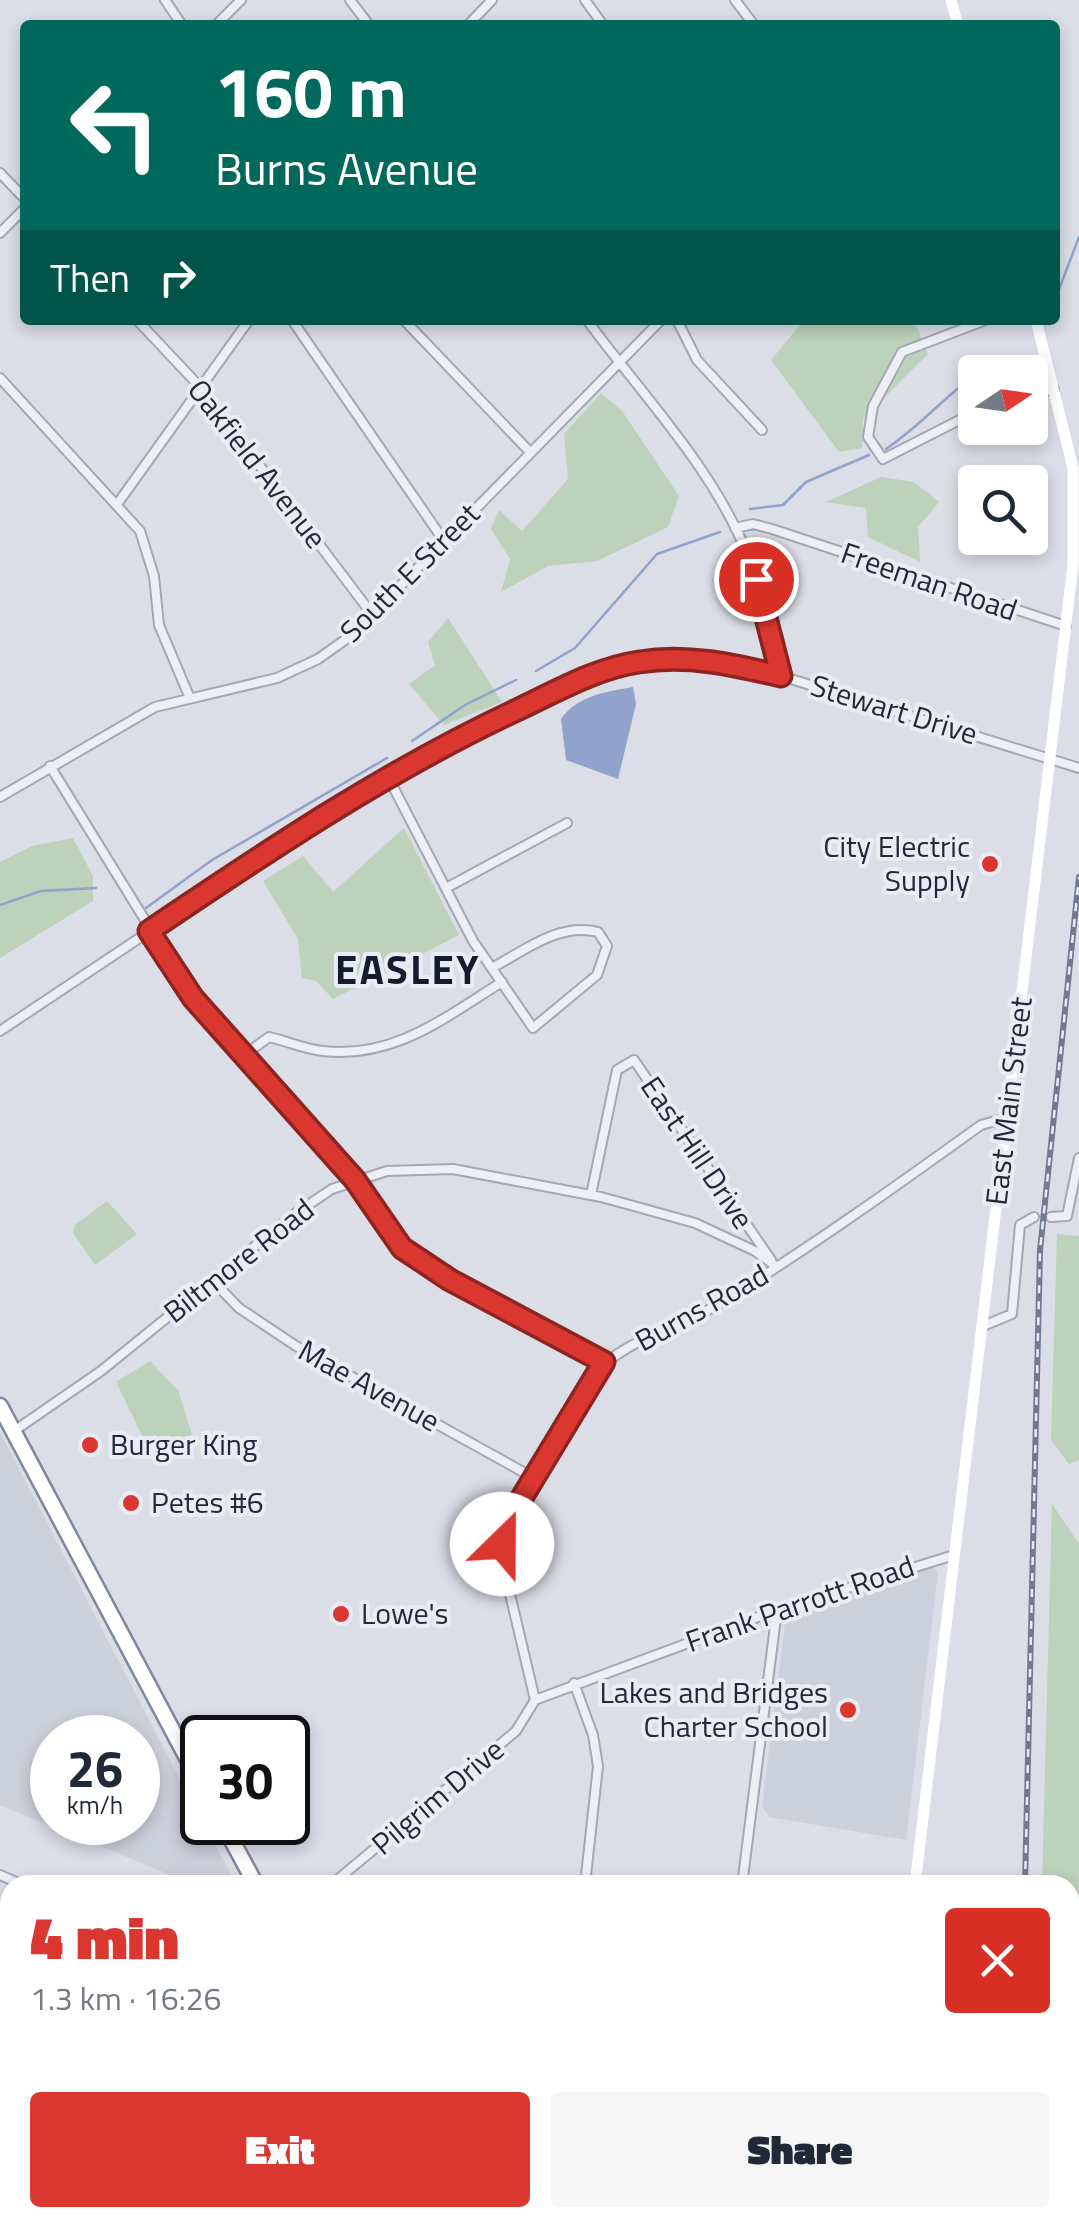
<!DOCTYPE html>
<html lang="en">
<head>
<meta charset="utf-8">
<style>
	body { margin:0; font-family:"Titillium Web",sans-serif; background:#f6f6f7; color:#1f2937; height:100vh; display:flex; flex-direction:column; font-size:38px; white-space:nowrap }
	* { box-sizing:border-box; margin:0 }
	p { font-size:32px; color:#747a83 }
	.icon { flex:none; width:55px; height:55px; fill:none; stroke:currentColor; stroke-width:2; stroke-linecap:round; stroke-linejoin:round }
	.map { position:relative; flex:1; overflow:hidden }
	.panel { position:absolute; left:0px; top:1875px; width:1080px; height:352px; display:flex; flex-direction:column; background:#fff; border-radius:30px 30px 0 0; box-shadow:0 5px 15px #0003 }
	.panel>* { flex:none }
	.hud { position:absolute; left:20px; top:20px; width:1040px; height:305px; border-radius:10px; box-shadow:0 5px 15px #0003; background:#00695c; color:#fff; overflow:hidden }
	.needle { width:65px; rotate:77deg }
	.tools { position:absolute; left:958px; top:355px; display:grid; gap:20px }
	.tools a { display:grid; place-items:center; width:90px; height:90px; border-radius:10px; background:#fff; box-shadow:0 5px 15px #0003; font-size:50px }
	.speed { position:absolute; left:30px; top:1715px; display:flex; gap:20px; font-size:50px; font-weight:700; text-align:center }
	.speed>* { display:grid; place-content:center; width:130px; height:130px; border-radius:50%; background:#fff; box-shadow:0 5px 15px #0003; line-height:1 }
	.speed small { font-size:25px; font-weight:400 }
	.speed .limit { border:5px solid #111; border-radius:15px; background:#fff; color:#111 }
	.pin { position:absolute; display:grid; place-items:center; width:85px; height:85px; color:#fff; margin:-42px; border:5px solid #fff; border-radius:50%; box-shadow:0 2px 10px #0007 }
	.me { position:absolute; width:110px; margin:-55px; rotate:23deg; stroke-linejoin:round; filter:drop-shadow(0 0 8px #0008) }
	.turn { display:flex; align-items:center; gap:35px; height:210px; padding:0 30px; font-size:45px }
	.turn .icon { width:130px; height:130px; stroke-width:2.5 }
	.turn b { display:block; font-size:70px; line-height:85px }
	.then { display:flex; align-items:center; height:95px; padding:0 30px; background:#0003; gap:20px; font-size:38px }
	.round { display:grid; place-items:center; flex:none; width:105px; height:105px; border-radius:10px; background:#f6f6f7 }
	.headline { display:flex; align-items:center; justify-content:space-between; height:170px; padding:0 30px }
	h1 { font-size:60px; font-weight:800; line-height:75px; color:#db3731 }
	.action { display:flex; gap:20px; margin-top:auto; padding:20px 30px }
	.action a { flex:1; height:115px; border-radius:10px; background:#db3731; color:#fff; font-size:40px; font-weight:800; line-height:115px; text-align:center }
	.action a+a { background:#f6f6f7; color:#1f2937 }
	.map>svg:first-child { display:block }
	.built { fill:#cccfdc; fill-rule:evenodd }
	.green { fill:#bcd2bb }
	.water { fill:#91a2cb }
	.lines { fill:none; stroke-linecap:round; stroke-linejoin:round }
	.stream { stroke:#91a2cb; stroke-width:2.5 }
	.street-casing { stroke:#a4a7b4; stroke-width:12 }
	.highway-casing { stroke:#81879f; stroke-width:19 }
	.street { stroke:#eeeff5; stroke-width:8 }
	.secondary { stroke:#fff; stroke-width:11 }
	.highway { stroke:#fff; stroke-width:14 }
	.rail-casing { stroke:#737992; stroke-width:6 }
	.rail { stroke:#eaecf5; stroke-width:2.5; stroke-dasharray:8; stroke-linecap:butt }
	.route-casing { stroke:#8e2420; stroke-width:25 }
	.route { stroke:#db3731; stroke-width:18 }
	.poi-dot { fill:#db3731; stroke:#eaecf5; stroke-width:4 }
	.labels { text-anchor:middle; stroke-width:8; stroke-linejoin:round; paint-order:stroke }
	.street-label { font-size:30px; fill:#23283e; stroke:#eaecf5 }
	.poi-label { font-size:30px; fill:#23283e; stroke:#eaecf5; text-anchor:start }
	.district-label { font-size:40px; font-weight:bold; letter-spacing:2.5px; fill:#161a2e; stroke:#eaecf5 }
</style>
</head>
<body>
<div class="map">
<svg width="1079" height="2226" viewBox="0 0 1079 2226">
	<rect width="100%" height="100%" fill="#dbdde7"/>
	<path class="built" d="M0,1432L202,1822L237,1884L195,1885L0,1805ZM52,1738H138V1822H52Z
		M928,1565L938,1572L906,1840L769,1817L762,1806L786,1615Z"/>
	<path class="green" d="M804,320H896L916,326L928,354L863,419L862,448L839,452L771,360Z
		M601,393L622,411L679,496L668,527L597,561L548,566L501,592L510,559L491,529L499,510L522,531L568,479L564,434Z
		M881,477L914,482L939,502L918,527L920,562L868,537L866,508L826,502Z
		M448,618L502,702L444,725L409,684L435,665L428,642Z
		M404,828L459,935L333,999L316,981L302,978L298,939L263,881L303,856L333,892Z
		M73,838L93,876V901L0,958V862L32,846Z
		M107,1201L137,1234L95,1265L73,1233L75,1225Z
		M1057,1234L1079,1236V1460L1069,1464L1051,1440Z
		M150,1361L178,1390L192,1435L149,1450L116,1382Z
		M1052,1504L1079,1544V1951L1070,1952V1885H1042Z"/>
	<path class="water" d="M633,687L636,704L618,779L566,760L561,719C578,695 606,692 633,687Z"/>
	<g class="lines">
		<path class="stream" d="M1055,300L1079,237
			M978,372L989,364
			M886,449C919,427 942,399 975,375
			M750,509L783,505L806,482L869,455
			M536,671L575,648L657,554L720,532
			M412,741L465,705L516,680
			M0,905L41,891L96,888
			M146,908L212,860L387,758"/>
		<defs>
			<path id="street" d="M165,0L182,25
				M350,0L369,25
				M585,0L603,25
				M735,0L754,25
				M216,25L241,0
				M468,25L492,0
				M0,173L25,199
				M0,233L25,208
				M137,320L201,388L371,613
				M292,320L444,541
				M404,320L529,451
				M587,320C642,395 714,469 748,556C763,595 771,636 781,676
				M677,320L697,360L762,430
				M0,378L140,531L154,576L159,625L189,696
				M1030,395L1054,389
				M975,412L883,459L868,437L873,406L902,352L986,320
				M118,503L249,320
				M735,528L753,524L772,529L1066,626
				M50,766L193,998L355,1180L402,1248L450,1280L605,1362
				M387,775L473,941L533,1028L597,975L607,946L598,932C560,922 525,950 492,968
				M0,797L155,707L277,678L318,659L352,635L661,320
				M446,888L567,823
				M0,1031L366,787L449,741L607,669L636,662L713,660L781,676L1079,768
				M243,1056L269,1037C287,1041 304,1049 323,1051C394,1059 444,1018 502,982
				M591,1195L617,1070L634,1060L771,1260
				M1051,1217L1067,1216L1079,1158
				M213,1281L239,1308L296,1346L534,1478
				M983,1326L1012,1314L1020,1225L1034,1217
				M14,1431L101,1371L296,1213L332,1189L387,1171L453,1169L601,1197L695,1223L755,1251L777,1267
				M574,1683L593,1735L598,1766L585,1885
				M535,1700L505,1573L504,1528L592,1376C624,1339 678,1329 719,1304C809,1248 895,1187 981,1125L1006,1118
				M535,1700L777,1610L954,1555
				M0,1875L23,1885
				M331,1885L516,1731L535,1700
				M742,1885L777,1610
				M0,1944L10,1941
				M0,2083L10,2081
				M199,2220L217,2226
				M163,2226L166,2218
				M363,2226L376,2218
				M689,2226L735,2218"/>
			<path id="highway" d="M0,1406L202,1786
				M222,1822L256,1885
				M443,2218L448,2226"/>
		</defs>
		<use href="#street" class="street-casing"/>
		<use href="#highway" class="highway-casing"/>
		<use href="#street" class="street"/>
		<path class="secondary" d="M951,0L958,25
			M915,1885L1073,565V468L1036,320
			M874,2226L876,2218"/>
		<use href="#highway" class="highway"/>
		<defs>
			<path id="rail" d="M1025,1885L1040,1250L1079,877
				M1013,2226V2218"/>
		</defs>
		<use href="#rail" class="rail-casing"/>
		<use href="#rail" class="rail"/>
	</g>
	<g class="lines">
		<defs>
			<path id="route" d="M502,1544L512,1514L604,1362L450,1280L402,1248L355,1180L193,998L149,931C269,850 388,770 519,709C557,691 597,668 639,662C688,654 734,665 781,676L756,579"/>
		</defs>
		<use href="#route" class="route-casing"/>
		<use href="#route" class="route"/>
	</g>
	<g class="poi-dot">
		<circle cx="990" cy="864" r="10"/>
		<circle cx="90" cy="1445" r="10"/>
		<circle cx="131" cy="1503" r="10"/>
		<circle cx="341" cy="1614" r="10"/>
		<circle cx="848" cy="1710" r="10"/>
	</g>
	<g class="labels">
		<g class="street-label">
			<text transform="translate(257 464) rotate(52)" y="10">Oakfield Avenue</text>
			<text transform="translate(410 573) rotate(-45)" y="10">South E Street</text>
			<text transform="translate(929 582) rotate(19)" y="10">Freeman Road</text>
			<text transform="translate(894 710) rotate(17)" y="10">Stewart Drive</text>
			<text transform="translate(1009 1101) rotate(-83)" y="10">East Main Street</text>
			<text transform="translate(697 1153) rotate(56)" y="10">East Hill Drive</text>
			<text transform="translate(239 1261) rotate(-38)" y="10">Biltmore Road</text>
			<text transform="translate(702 1308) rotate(-29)" y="10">Burns Road</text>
			<text transform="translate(369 1386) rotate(29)" y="10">Mae Avenue</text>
			<text transform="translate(800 1604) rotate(-19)" y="10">Frank Parrott Road</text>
			<text transform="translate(438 1797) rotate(-40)" y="10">Pilgrim Drive</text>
		</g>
		<g class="poi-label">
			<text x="970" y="857" text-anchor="end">City Electric<tspan x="970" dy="34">Supply</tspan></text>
			<text x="110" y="1455">Burger King</text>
			<text x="151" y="1513">Petes #6</text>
			<text x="361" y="1624">Lowe's</text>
			<text x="828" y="1703" text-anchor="end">Lakes and Bridges<tspan x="828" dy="34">Charter School</tspan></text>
		</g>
		<g class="district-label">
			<text x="408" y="984">EASLEY</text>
		</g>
	</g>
</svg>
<div class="tools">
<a><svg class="needle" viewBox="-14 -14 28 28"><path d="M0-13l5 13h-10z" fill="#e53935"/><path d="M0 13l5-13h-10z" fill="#747a83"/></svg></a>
<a><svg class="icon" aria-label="search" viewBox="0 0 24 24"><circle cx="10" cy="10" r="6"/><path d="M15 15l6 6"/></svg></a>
</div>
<div class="speed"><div>26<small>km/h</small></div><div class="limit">30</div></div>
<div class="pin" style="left:756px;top:579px;background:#d93025"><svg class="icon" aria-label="arrive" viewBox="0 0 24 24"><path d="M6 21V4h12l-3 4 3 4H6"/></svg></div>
<svg class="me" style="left:502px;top:1544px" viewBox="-20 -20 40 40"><circle r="19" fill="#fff"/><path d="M0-13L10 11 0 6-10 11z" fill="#db3731"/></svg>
<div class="hud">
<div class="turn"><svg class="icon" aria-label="left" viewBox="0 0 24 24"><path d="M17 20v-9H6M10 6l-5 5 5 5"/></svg><div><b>160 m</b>Burns Avenue</div></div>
<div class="then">Then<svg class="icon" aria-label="right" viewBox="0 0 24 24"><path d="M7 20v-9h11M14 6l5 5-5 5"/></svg></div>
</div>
<section class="panel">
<div class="headline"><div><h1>4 min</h1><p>1.3 km · 16:26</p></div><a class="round" style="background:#d93025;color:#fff"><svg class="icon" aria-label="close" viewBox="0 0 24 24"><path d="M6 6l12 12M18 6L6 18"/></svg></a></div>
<div class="action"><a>Exit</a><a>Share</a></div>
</section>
</div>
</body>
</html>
